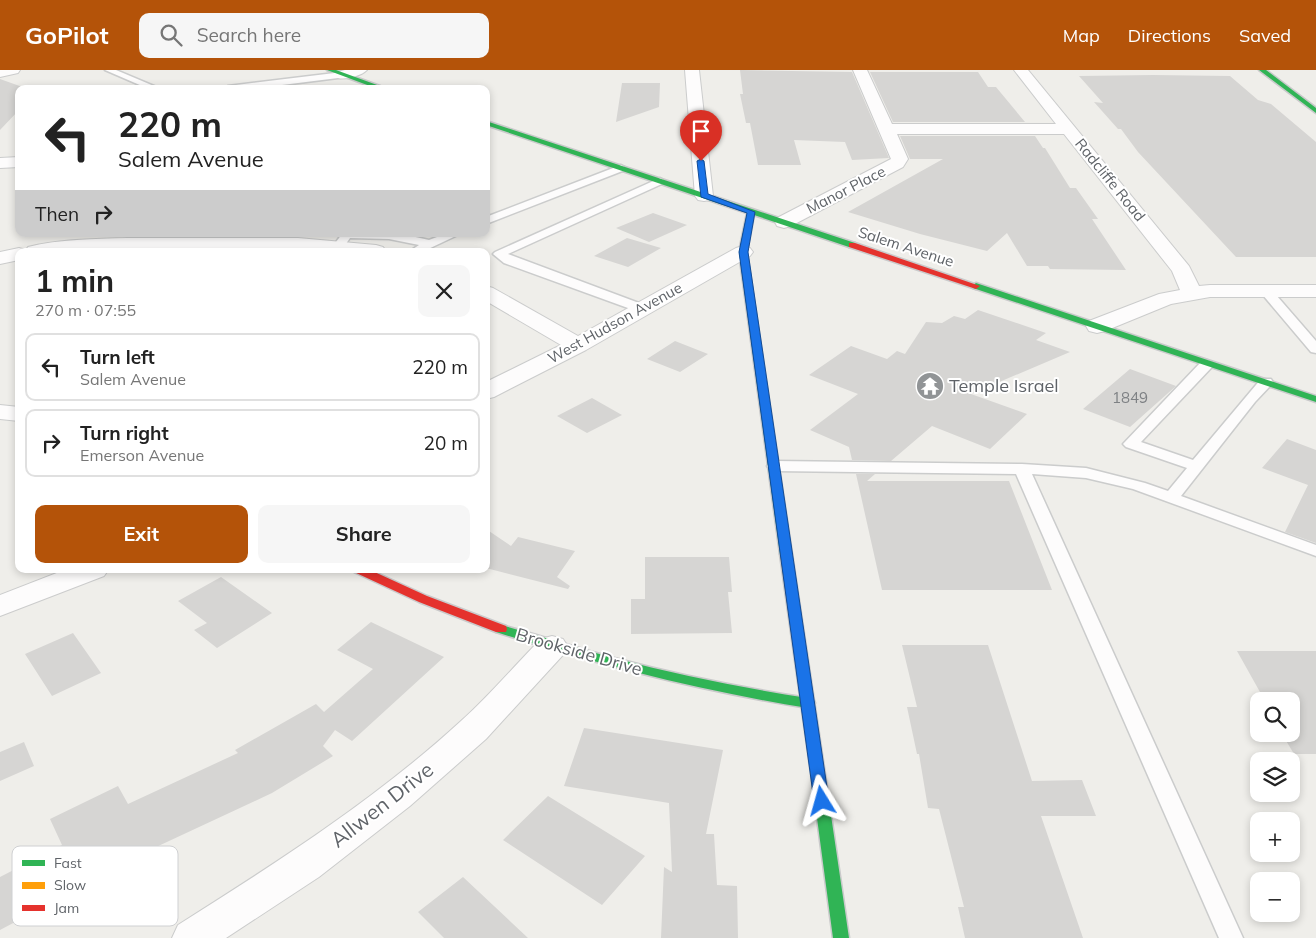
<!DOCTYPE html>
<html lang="en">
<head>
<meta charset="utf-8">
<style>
	body { margin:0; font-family:Mulish,sans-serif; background:#f6f6f6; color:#222; height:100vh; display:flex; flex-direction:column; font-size:19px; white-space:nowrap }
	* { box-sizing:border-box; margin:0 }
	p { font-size:16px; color:#767676 }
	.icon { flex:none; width:28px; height:28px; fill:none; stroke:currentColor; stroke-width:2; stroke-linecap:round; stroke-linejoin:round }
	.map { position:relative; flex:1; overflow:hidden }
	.panel { position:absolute; left:15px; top:178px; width:475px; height:325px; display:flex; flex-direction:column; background:#fff; border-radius:10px; box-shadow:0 2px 8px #0003 }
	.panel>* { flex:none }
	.banner { position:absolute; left:15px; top:15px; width:475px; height:152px; border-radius:10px; box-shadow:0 2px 8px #0003; background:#fff; color:#222; overflow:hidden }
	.tools { position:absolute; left:1250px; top:622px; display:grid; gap:10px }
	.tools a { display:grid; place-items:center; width:50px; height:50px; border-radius:10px; background:#fff; box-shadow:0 2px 8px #0003; font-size:25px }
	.pin { position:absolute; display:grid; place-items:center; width:42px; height:42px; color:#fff; margin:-51px -21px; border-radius:50% 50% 50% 0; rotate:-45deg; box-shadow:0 0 5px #0007 }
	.pin .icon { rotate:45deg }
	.me { position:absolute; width:55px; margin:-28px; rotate:352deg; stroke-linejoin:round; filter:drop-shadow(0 0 4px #0008) }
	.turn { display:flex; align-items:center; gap:18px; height:105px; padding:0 20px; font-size:22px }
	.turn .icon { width:65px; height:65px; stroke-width:2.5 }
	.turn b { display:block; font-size:35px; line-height:42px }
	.then { display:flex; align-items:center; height:48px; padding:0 20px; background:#0003; gap:10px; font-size:19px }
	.round { display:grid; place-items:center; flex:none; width:52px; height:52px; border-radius:10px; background:#f6f6f6 }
	.summary { display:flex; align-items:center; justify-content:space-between; height:85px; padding:0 20px }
	h1 { font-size:30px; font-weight:700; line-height:38px }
	.button { display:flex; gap:10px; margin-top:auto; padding:10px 20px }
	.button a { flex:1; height:58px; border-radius:10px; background:#b45309; color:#fff; font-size:20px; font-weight:700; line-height:58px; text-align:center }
	.button a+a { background:#f6f6f6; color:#222 }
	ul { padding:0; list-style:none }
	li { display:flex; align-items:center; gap:15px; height:68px; margin:0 10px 8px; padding:0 10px; border:2px solid #e0e0e0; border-radius:10px }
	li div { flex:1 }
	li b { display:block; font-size:19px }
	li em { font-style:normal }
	header { display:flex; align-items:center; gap:30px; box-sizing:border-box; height:70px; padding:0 25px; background:#b45309; color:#fff }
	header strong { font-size:24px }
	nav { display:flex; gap:28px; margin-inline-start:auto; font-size:18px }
	.search { width:350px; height:45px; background:#f6f6f6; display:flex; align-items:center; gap:12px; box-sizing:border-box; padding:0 18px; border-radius:10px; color:#767676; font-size:19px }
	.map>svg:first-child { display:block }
	.building { fill:#d6d5d3 }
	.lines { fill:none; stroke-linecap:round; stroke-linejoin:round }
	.lane-casing { stroke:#cbcccc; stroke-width:3 }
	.street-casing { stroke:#cbcccc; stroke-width:2 }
	.fast-casing { stroke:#cacacb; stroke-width:3 }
	.slow-casing { stroke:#cacacb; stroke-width:3 }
	.jam-casing { stroke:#cacacb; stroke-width:3 }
	.lane { fill:#fdfcfc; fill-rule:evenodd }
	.street { fill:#fdfcfc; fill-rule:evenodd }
	.fast { fill:#30b455; fill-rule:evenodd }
	.slow { fill:#ff9f0a; fill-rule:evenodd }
	.jam { fill:#e5322d; fill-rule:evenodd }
	.route { fill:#1a73e8; stroke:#114b97 }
	.labels { text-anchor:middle; stroke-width:4; stroke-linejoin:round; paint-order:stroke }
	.far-street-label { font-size:15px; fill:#5f6368; stroke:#fff }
	.number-label { font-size:15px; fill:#7e8184 }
	.poi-label { font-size:18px; fill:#5f6368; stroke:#fff; text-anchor:start }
	.street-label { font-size:18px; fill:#5f6368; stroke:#fff }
	.near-street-label { font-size:21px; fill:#5f6368; stroke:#fff }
	.key { fill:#fff; stroke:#cfd0d2; stroke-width:1 }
	.key-label { font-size:14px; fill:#5f6368 }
</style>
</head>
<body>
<header>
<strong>GoPilot</strong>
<div class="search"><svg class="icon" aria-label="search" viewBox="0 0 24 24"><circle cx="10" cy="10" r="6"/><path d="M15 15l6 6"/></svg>Search here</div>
<nav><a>Map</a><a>Directions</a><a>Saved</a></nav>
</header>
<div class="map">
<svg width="1316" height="868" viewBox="0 0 1316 868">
	<rect width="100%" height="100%" fill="#efeeea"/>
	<path class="building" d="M740,0L852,2L889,88L852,90L845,72L794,70L801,95H758L750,53H746L740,24H743Z
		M870,2H978L988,17H996L1025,52H893Z
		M1153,5L1230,6L1258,30L1271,34L1316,72V187H1236L1138,82L1121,59H1118L1094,32L1103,33L1079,6Z
		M0,9L28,19H19V40L0,60Z
		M622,13H660L659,37L616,52Z
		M900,66H1035L1043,78H1045L1070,118H1076L1098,149H1092L1126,200L1050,199L1048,196H1027L1007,163L987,181L920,164L848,142L943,89H910Z
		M653,143L687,155L649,172L616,158Z
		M627,168L661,178L628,197L594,186Z
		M978,240L1046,263L1036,270L1070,282L971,324L1027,344L990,379L932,356L891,391L852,390L849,377L810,360L858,324L809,305L851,276L887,289L897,281L905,284L926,252L942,253L954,246L965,249Z
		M675,271L708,284L680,302L647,289Z
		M1130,299L1176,316L1130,357L1083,339Z
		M592,328L622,345L587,363L557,346Z
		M1287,369L1316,380V473L1285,462L1308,415L1262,398Z
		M856,404H875L867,411H1009L1052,520H882Z
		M486,459L511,476L518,467L575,481L557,507L570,516L568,519L486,498Z
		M645,487H729L732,522H728L732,563L631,564V529H645Z
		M221,507L272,543L217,578L194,560L207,553L178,531Z
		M371,552L444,587L352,671L335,660L323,676L333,686L272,723L154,778L160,790L89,828L83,816L0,860V807L62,775L50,749L118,716L128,734L238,683L235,680L316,634L324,642L373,599L337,580Z
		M73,563L101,603L52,626L25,584Z
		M902,575H988L1032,711L1082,710L1096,746H1041L1083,868H965L958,837H964L939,739L928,738L919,684H917L907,637H917Z
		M1237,581H1316V684H1294L1282,664H1291V631H1265Z
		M584,658L723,680L706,764H714L717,815L737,816L738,868H661L664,797L672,802L669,733L564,716Z
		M24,672L34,696L0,711V682Z
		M548,726L645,786L602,835L503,770Z
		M463,807L528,868H444L418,842Z"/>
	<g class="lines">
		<defs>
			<path id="lane" d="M105,0H116L161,19H149Z
				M343,2L347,5L346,7L251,19H224L228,16Z
				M621,95L626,98L625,100L486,154V147Z
				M660,108L665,111L664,113L508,184L647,236L649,239L647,242H639L504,193L493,184L495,182Z
				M342,164H402L429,170L445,164H460L424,181H410L419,175L389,169L350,168L343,178H335L333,176Z
				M1266,217L1270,218L1316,271V283L1311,282L1262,224L1260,221L1262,218Z
				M1207,290L1214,294L1212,297L1141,372L1193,390L1261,309H1271L1273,312L1271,315L1255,332L1181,426L1316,475V486L1133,419L1086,408L1032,404L1243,868H1219L1016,404L775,401L769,399L767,396L769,393L775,391L1022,394L1086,398L1145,413L1168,421L1187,398L1126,377L1123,374L1202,291Z"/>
			<path id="street" d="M0,0H20L18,3L0,7Z
				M345,0H367C361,6 346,10 338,8L336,5L338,2Z
				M685,0H699L713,126L710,130L704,131L698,130L695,126Z
				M853,0H867L892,54H1056L1014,0H1028L1189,196L1199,216L1210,215H1316V227H1210L1171,234L1105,261L1097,263L1089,261L1086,256L1089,251L1159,224L1180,220L1172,201L1064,64H897L908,89L903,97L791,156L784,158L777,156L775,152L777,148L891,89Z
				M19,87V97L0,98V88Z
				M127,168H298L376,175L383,177L386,181L150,179L19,181V190L0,194V182L19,178L26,180L28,177C60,169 94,169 127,168Z
				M743,176L750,178L753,182L750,186L586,280L494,327L486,329V312L561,275L486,231V216L493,218L578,266L736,178Z
				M0,335L19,337V351L0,349Z
				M67,499H109L104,506L0,546V525Z
				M552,566L563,569L568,577L563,585L486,669L410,736L319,807L226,868H172L178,855C276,793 375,730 461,651C489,626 514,596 541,569Z"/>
			<path id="fast" d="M327,0H336L388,19H378Z
				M1259,0H1266L1316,38V43Z
				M486,51L855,173V177H849L754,145L747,182L792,484L790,487L786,488L780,484L739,182L747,143L486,55Z
				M976,213L1316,326V332L973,218L972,216Z
				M501,555C539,565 576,578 614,588C678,605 743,618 808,628L813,629L815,633L813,637L808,638C702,621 599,595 496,562L495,559L496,556Z
				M820,712L825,714L827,718L849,868H833L813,718L815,714Z"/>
			<path id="slow" d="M786,480L792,484L827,718L825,722L820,724L815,722L813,718L780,484Z"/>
			<path id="jam" d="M849,173H855L980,216L976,219L973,218L849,177Z
				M352,499H368L427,526L506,556L507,559L506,562H496L419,532L354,502Z"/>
		</defs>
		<use href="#lane" class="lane-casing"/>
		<use href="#street" class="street-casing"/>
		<use href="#fast" class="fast-casing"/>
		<use href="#slow" class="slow-casing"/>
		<use href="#jam" class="jam-casing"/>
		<use href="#lane" class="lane"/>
		<use href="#street" class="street"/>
		<use href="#fast" class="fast"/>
		<use href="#slow" class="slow"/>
		<use href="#jam" class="jam"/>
	</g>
	<path class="route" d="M701,89L704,91L708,124L755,142L748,182L829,731L827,735L822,737L817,735L814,731L739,182L747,143L701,127L697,91Z"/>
	<defs>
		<symbol id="temple-disc" viewBox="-11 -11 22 22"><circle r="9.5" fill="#919496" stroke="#fff"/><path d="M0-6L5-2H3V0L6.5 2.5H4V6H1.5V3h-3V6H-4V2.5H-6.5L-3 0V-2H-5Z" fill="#fff"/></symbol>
	</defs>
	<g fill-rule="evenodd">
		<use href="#temple-disc" x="914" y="300" width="32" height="32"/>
	</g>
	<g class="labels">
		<g class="far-street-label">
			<text transform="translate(1110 110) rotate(51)" y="5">Radcliffe Road</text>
			<text transform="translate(846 120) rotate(-27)" y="5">Manor Place</text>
			<text transform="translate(906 177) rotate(18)" y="5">Salem Avenue</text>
			<text transform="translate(615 253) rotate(-29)" y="5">West Hudson Avenue</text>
		</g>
		<g class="number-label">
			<text x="1130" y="333">1849</text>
		</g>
		<g class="poi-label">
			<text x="949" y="322">Temple Israel</text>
		</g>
		<g class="street-label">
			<text transform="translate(579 582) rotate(16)" y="6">Brookside Drive</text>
		</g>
		<g class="near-street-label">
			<text transform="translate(382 735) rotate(-38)" y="7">Allwen Drive</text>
		</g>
	</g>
	<rect x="12" y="776" width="166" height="80" rx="8" class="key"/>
	<rect x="22" y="790" width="23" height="6" fill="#30b455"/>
	<rect x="22" y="812" width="23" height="7" fill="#ff9f0a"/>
	<rect x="22" y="835" width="23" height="6" fill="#e5322d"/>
	<g class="key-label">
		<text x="54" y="798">Fast</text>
		<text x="54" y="820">Slow</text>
		<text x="54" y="843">Jam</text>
	</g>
</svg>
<div class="tools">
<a><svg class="icon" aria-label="search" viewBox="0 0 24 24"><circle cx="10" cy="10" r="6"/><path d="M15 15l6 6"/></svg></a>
<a><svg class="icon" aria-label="layers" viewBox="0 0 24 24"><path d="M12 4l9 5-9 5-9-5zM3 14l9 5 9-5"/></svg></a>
<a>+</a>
<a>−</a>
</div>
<div class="pin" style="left:701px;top:91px;background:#d93025"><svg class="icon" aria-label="arrive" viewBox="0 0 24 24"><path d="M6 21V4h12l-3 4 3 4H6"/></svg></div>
<svg class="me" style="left:822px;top:731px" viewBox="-20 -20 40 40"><path d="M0-17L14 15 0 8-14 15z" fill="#1a73e8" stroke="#fff" stroke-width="4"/></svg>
<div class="banner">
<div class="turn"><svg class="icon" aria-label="left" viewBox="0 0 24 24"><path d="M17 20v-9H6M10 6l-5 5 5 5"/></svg><div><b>220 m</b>Salem Avenue</div></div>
<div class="then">Then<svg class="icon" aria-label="right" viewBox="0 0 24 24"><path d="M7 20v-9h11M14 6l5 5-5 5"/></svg></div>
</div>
<section class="panel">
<div class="summary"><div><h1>1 min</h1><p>270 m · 07:55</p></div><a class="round"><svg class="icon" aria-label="close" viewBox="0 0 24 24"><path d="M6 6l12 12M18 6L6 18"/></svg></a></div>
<ul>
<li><svg class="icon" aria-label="left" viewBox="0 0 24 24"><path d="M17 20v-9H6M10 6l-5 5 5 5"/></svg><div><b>Turn left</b><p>Salem Avenue</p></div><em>220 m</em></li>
<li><svg class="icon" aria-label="right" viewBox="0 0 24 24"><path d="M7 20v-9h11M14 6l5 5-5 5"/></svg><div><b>Turn right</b><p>Emerson Avenue</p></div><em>20 m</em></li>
</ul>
<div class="button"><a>Exit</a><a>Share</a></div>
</section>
</div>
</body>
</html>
